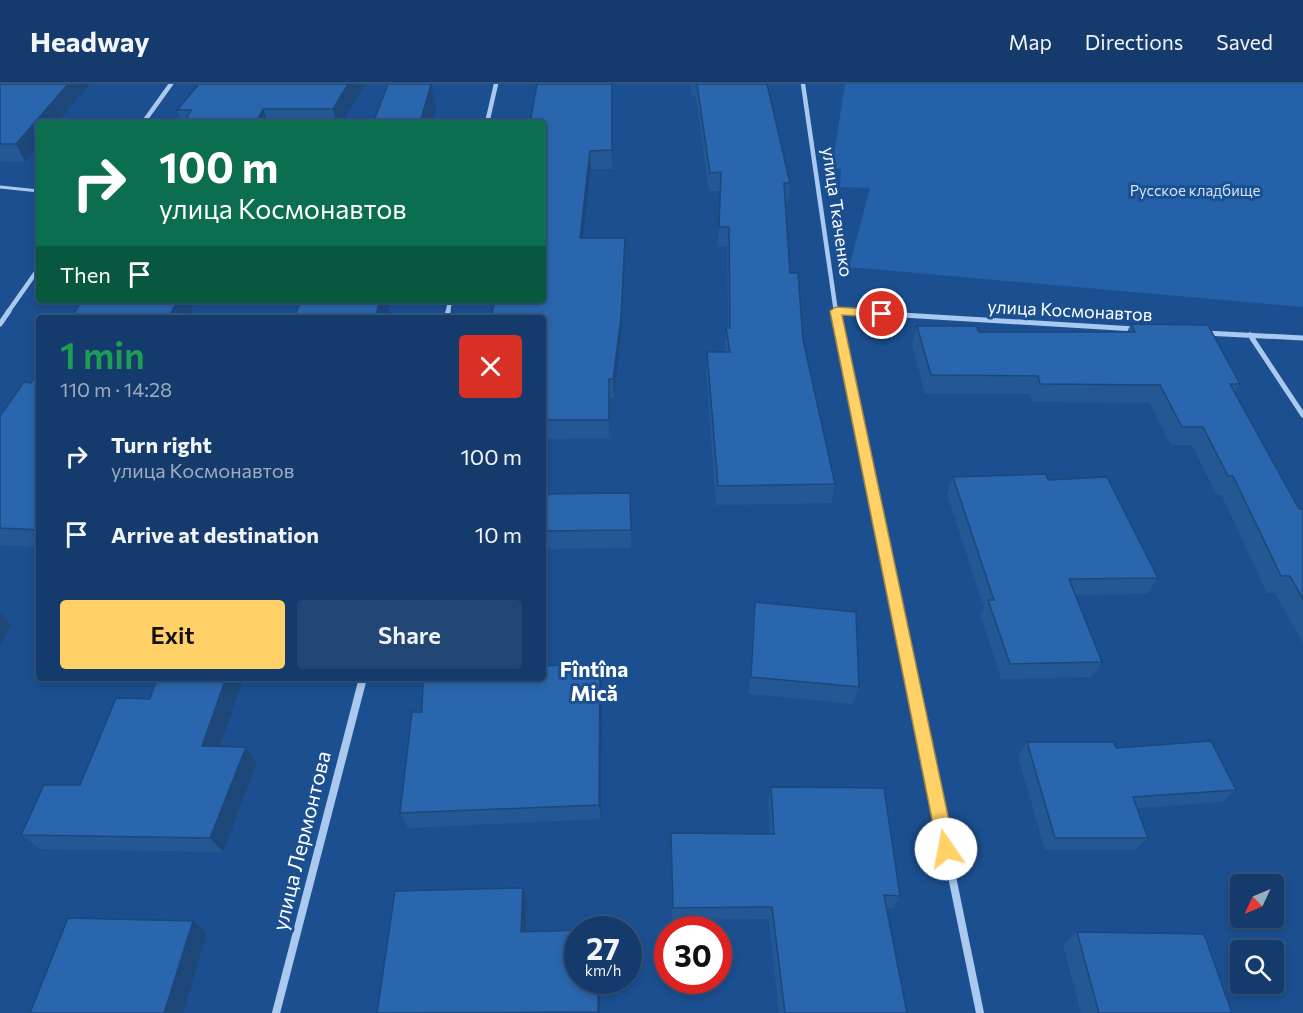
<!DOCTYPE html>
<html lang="en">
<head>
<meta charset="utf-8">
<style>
	body { margin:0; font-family:Commissioner,sans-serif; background:#214673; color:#f1f3f6; height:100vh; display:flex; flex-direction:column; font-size:22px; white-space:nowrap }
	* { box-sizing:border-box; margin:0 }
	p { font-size:20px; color:#9dadc1 }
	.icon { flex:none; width:33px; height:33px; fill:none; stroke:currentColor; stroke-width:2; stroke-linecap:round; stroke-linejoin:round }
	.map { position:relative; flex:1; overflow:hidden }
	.drawer { position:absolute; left:36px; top:231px; width:510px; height:366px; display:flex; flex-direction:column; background:#143b6b; border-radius:6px; box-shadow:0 3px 9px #0003,0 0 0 2px #33557e }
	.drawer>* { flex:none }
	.guide { position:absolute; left:36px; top:36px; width:510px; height:183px; border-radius:6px; box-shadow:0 3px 9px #0003,0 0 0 2px #33557e; background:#0b6e4f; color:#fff; overflow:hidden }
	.needle { width:39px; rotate:226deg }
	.tools { position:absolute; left:1230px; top:790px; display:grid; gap:12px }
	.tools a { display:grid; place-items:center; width:54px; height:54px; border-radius:6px; background:#143b6b; box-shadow:0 3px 9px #0003,0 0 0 2px #33557e; font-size:30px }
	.speed { position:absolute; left:564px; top:832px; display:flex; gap:12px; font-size:30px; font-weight:700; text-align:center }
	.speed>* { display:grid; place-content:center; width:78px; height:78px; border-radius:50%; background:#143b6b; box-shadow:0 3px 9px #0003,0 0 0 2px #33557e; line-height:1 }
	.speed small { font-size:15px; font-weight:400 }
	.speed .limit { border:9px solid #d22; background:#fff; color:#111 }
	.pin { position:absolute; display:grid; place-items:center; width:51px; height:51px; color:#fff; margin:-26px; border:3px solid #fff; border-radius:50%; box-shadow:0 2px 6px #0007 }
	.me { position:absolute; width:66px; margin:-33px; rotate:348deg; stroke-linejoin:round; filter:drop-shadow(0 0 4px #0008) }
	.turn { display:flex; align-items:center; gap:21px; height:126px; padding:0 24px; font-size:27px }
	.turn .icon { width:78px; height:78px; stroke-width:2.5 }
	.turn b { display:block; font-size:42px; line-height:51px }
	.then { display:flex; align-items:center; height:57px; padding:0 24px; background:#0003; gap:12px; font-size:22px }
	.round { display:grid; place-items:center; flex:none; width:63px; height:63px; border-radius:6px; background:#214673 }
	.headline { display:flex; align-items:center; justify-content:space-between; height:102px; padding:0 24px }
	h1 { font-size:36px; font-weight:600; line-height:45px; color:#1e9e55 }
	.button { display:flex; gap:12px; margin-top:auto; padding:12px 24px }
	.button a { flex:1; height:69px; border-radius:6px; background:#ffd166; color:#111; font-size:24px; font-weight:600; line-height:69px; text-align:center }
	.button a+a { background:#214673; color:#f1f3f6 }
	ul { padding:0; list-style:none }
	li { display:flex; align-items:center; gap:18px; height:78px; padding:0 24px }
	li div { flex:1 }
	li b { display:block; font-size:22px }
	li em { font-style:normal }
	header { display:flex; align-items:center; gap:36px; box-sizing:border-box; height:84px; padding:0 30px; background:#143b6b; border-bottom:2px solid #33557e }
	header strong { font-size:28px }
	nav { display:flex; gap:33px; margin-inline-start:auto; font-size:21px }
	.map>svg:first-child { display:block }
	.green { fill:#2461a8 }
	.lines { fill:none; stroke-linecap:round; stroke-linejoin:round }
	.lane { stroke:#a9c9ee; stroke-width:3 }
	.street-far2 { stroke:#a9c9ee; stroke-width:4.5 }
	.street-far1 { stroke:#a9c9ee; stroke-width:5 }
	.street { stroke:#a9c9ee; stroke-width:8 }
	.wall { fill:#245895 }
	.shaded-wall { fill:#1d4779 }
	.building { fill:#2a66ad; stroke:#1d4779; stroke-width:1.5 }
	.route { fill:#ffd166; stroke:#a68842; stroke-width:1.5 }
	.labels { text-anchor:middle; stroke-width:6; stroke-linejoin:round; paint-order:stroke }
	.far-park-label { font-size:15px; fill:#cfe3fa; stroke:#1b4f8f }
	.street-label { font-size:18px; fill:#fff; stroke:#1b4f8f }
	.quarter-label { font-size:21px; font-weight:bold; fill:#fff; stroke:#1b4f8f }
	.near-street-label { font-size:21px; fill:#fff; stroke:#1b4f8f }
</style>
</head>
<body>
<header>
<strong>Headway</strong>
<nav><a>Map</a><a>Directions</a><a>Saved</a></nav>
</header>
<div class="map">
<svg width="1303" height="929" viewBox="0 0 1303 929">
	<rect width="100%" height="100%" fill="#1b4f8f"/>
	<path class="green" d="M845,0H1303V223L849,183L870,104L840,103L841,85L832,84Z"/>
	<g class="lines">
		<path class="lane" d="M0,103L39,107"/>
		<path class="street-far2" d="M803,0L836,228
			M143,39L171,0
			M487,39L496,0
			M836,227L859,228
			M8,228L39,184
			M448,228L450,216"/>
		<path class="street-far1" d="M836,227L898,530
			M836,227L1135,245
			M447,234L448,227
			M0,240L9,227
			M1205,249L1303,254
			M1250,251L1303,331"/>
		<path class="street" d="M898,529L980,929
			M276,929L363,594"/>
	</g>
	<path class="wall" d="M0,0L25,78L0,77Z
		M365,0L342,39H182L177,26Z
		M537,0H612L613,85H591L583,154H625V173L621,253L614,314H610V354L547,355L544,410L630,409L631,464L543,465V216Z
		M690,0H769L768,5L790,99L788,118H786L790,189L803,256L835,400L831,419L716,421L706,287L707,268H726L725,263L726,244H728L727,162H718L720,107H709L696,12H691Z
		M1131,240L1240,300L1235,308L1299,425H1303V559L1275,509H1267L1221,410H1216L1192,361H1171L1150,319L1033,318L1030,310H925L912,260L917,242L979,248H1127Z
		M39,286V463L0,461V332L31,299Z
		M953,393L1048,396L1158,494L1147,510L1075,511L1102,578L1091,593L1001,595L981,532L984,524L947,410Z
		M755,518L859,603L853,620L749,610L753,536Z
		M543,528L546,581L600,579L602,596L601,735L408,744L400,729L422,628L543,594Z
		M157,594H284L283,596H243L220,662L246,663L257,679L223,768L40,765L21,751L80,701L150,615Z
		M1027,658L1116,664L1236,706L1222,718L1137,724L1148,754L1135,766H1045L1018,672Z
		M771,703L900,812L893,824H887L907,929H779L769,835L672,836L671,749L770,750L768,717Z
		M1077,848L1232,929H1081L1063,860Z"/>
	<path class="shaded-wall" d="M68,0H90L57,39H39V61L25,78L16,60Z
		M348,0H365L342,39H336L333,25Z
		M431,0L436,23L432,39H420Z
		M612,0L613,15V85L612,66Z
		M263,25L268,39H256Z
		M590,67L591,85L581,173L580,154Z
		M625,154V173L621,253L614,314L613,295Z
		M178,216H196L187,234H168Z
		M380,216H391L386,234H375Z
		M609,295L610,314V354L609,336Z
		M545,336L547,355L543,427V369Z
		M543,528L546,598L544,582Z
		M0,529L11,541L0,562Z
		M600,579L602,596L601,735L599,721Z
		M226,594H241L243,596L215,677L202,662Z
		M246,663L257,679L223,768L210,754Z
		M523,804L527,817L525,860L521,848Z
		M193,837L207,849L183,929H164Z
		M598,897H600V929H598Z"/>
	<path class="building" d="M0,0H68L16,60H0Z
		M199,0H348L333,25H263L256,39H184L191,26H177Z
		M388,0H431L420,39H373Z
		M537,0H612V66L590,67L580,154H625L621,234L613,295H609V336H545L543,369V234H491L495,216H543V39H530Z
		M697,0H767L790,99H784L790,189H798L803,256L835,400L718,402L707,268H730L726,244H730L729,143H719L721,88L710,89Z
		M82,216H178L168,234H71Z
		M301,216H380L375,234H294Z
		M1131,240L1208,241L1240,300H1230L1299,425H1303V515L1290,492H1281L1233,392H1228L1203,343H1182L1160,301L1040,300L1038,292L931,291L917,242H976L979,248H1135Z
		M39,286V446L0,444V332L24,298L31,299Z
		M1046,390L1048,396L1107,393L1158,494L1069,495L1102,578L1010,580L988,516H994L953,393Z
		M630,409L631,446L543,447V410Z
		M755,518L856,528L859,603L751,593Z
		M543,567L544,582L600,579L599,721L400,729L412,628H422L423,594H543Z
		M157,594H226L202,662L246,663L210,754L21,751L44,701H80L116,614L150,615Z
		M1211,657L1236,706L1133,713L1148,754H1055L1027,658H1114L1116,664Z
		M771,703L884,704L900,812L884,811L907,929H785L772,823L673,824L671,749L774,750Z
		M523,804L521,848L578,846V897H598V928L377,929L395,807Z
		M68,834L193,837L164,929H30Z
		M1077,848L1204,850L1232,929H1099Z"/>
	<path class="route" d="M836,223L882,226L887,230L882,233L842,231L955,765L952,771L946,774L940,771L938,765L830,227Z"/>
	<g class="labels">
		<g class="far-park-label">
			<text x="1195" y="112">Русское кладбище</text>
		</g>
		<g class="street-label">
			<text transform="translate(837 128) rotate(82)" y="6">улица Ткаченко</text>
			<text transform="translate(1070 227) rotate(3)" y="6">улица Космонавтов</text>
		</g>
		<g class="quarter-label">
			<text x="594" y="593">Fîntîna<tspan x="594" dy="24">Mică</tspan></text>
		</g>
		<g class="near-street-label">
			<text transform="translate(302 757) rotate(-76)" y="7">улица Лермонтова</text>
		</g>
	</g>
</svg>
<div class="tools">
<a><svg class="needle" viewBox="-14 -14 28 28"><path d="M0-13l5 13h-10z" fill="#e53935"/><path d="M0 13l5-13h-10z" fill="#9dadc1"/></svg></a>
<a><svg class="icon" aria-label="search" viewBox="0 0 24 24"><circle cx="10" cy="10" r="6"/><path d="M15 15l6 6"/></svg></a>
</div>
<div class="speed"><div>27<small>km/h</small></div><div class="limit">30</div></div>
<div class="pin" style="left:882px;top:230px;background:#d93025"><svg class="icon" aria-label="arrive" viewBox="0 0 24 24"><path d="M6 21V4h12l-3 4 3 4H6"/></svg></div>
<svg class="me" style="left:946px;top:765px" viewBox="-20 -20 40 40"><circle r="19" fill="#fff"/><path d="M0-13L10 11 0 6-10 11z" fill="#ffd166"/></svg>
<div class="guide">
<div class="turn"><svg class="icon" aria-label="right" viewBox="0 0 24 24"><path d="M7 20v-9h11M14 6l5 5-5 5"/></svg><div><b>100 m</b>улица Космонавтов</div></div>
<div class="then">Then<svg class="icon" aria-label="arrive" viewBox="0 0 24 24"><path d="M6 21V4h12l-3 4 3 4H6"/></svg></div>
</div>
<section class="drawer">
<div class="headline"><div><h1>1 min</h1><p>110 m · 14:28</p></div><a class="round" style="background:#d93025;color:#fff"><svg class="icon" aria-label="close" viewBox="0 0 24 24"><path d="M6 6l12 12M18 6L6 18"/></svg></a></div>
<ul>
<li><svg class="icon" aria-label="right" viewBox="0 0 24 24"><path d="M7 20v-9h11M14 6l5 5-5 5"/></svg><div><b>Turn right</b><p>улица Космонавтов</p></div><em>100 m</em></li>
<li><svg class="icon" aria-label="arrive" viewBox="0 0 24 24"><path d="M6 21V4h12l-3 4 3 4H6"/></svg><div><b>Arrive at destination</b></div><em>10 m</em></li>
</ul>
<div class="button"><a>Exit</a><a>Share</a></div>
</section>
</div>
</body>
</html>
